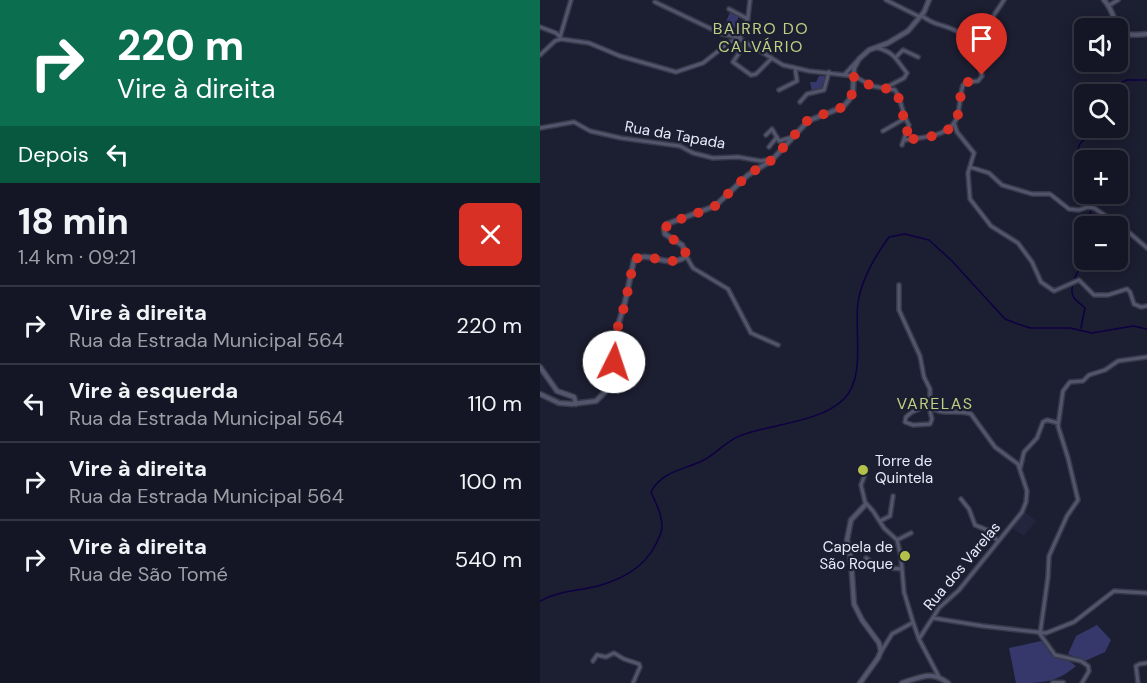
<!DOCTYPE html>
<html lang="pt">
<head>
<meta charset="utf-8">
<style>
	body { margin:0; font-family:"DM Sans",sans-serif; background:#222332; color:#f1f3f6; height:100vh; display:flex; flex-direction:column; font-size:22px; white-space:nowrap }
	* { box-sizing:border-box; margin:0 }
	p { font-size:20px; color:#9d9fa7 }
	.icon { flex:none; width:33px; height:33px; fill:none; stroke:currentColor; stroke-width:2; stroke-linecap:round; stroke-linejoin:round }
	.map { position:relative; flex:1; overflow:hidden }
	.side { display:flex; flex-direction:column; background:#151625; width:540px }
	.side>* { flex:none }
	.hud { background:#0b6e4f; color:#fff; overflow:hidden }
	.fabs { position:absolute; left:534px; top:18px; display:grid; gap:12px }
	.fabs a { display:grid; place-items:center; width:54px; height:54px; border-radius:9px; background:#151625; box-shadow:0 3px 15px #0003,0 0 0 2px #343542; font-size:30px }
	.pin { position:absolute; display:grid; place-items:center; width:51px; height:51px; color:#fff; margin:-62px -26px; border-radius:50% 50% 50% 0; rotate:-45deg; box-shadow:0 0 6px #0007 }
	.pin .icon { rotate:45deg }
	.me { position:absolute; width:66px; margin:-33px; rotate:4deg; stroke-linejoin:round; filter:drop-shadow(0 0 4px #0008) }
	.turn { display:flex; align-items:center; gap:21px; height:126px; padding:0 18px; font-size:27px }
	.turn .icon { width:78px; height:78px; stroke-width:2.5 }
	.turn b { display:block; font-size:42px; line-height:51px }
	.then { display:flex; align-items:center; height:57px; padding:0 18px; background:#0003; gap:12px; font-size:22px }
	.round { display:grid; place-items:center; flex:none; width:63px; height:63px; border-radius:9px; background:#222332 }
	.summary { display:flex; align-items:center; justify-content:space-between; height:102px; padding:0 18px }
	h1 { font-size:36px; font-weight:800; line-height:45px }
	ul { padding:0; list-style:none }
	li { display:flex; align-items:center; gap:18px; height:78px; padding:0 18px; border-top:2px solid #343542 }
	li div { flex:1 }
	li b { display:block; font-size:22px }
	li em { font-style:normal }
	main { display:flex; flex:1; min-height:0 }
	.map>svg:first-child { display:block }
	.built { fill:#23253e }
	.green { fill:#36386c }
	.lines { fill:none; stroke-linecap:round; stroke-linejoin:round }
	.stream { stroke:#0e0043; stroke-width:1.5 }
	.street-casing { stroke:#383a4a; stroke-width:6 }
	.secondary-casing { stroke:#383a4a; stroke-width:7 }
	.street { stroke:#52556c; stroke-width:3 }
	.secondary { stroke:#52556c; stroke-width:4 }
	.route { stroke:#d93025; stroke-width:10; stroke-dasharray:0 18 }
	.poi-dot { fill:#b4c24a; stroke:#1c1e31; stroke-width:2 }
	.labels { text-anchor:middle; stroke-width:4.5; stroke-linejoin:round; paint-order:stroke }
	.street-label { font-size:15px; fill:#e8eaf8; stroke:#1c1e31 }
	.poi-label { font-size:15px; fill:#e8eaf8; stroke:#1c1e31; text-anchor:start }
	.neighbourhood-label { font-size:16px; letter-spacing:1.5px; fill:#c2ce81; stroke:#1c1e31 }
</style>
</head>
<body>
<main>
<section class="side">
<div class="hud">
<div class="turn"><svg class="icon" aria-label="right" viewBox="0 0 24 24"><path d="M7 20v-9h11M14 6l5 5-5 5"/></svg><div><b>220 m</b>Vire à direita</div></div>
<div class="then">Depois<svg class="icon" aria-label="left" viewBox="0 0 24 24"><path d="M17 20v-9H6M10 6l-5 5 5 5"/></svg></div>
</div>
<div class="summary"><div><h1>18 min</h1><p>1.4 km · 09:21</p></div><a class="round" style="background:#d93025;color:#fff"><svg class="icon" aria-label="close" viewBox="0 0 24 24"><path d="M6 6l12 12M18 6L6 18"/></svg></a></div>
<ul>
<li><svg class="icon" aria-label="right" viewBox="0 0 24 24"><path d="M7 20v-9h11M14 6l5 5-5 5"/></svg><div><b>Vire à direita</b><p>Rua da Estrada Municipal 564</p></div><em>220 m</em></li>
<li><svg class="icon" aria-label="left" viewBox="0 0 24 24"><path d="M17 20v-9H6M10 6l-5 5 5 5"/></svg><div><b>Vire à esquerda</b><p>Rua da Estrada Municipal 564</p></div><em>110 m</em></li>
<li><svg class="icon" aria-label="right" viewBox="0 0 24 24"><path d="M7 20v-9h11M14 6l5 5-5 5"/></svg><div><b>Vire à direita</b><p>Rua da Estrada Municipal 564</p></div><em>100 m</em></li>
<li><svg class="icon" aria-label="right" viewBox="0 0 24 24"><path d="M7 20v-9h11M14 6l5 5-5 5"/></svg><div><b>Vire à direita</b><p>Rua de São Tomé</p></div><em>540 m</em></li>
</ul>
</section>
<div class="map">
<svg width="607" height="683" viewBox="0 0 607 683">
	<rect width="100%" height="100%" fill="#1c1e31"/>
	<path class="built" d="M485,512L496,521L484,536L472,528Z"/>
	<path class="green" d="M190,12L199,16L193,31L200,36L182,32Z
		M279,76H286L284,89L272,92L270,82H276Z
		M557,625L571,640L565,652L545,661L528,654L536,636Z
		M501,641L536,666C516,683 503,683 476,683L469,648Z"/>
	<g class="lines">
		<path class="stream" d="M578,111C583,99 574,94 578,84L587,80H607
			M545,160L538,152C538,136 553,137 565,135L570,128
			M555,226L550,213L556,194
			M541,328L545,308C542,305 536,301 534,298C527,287 539,269 545,260
			M0,601C18,591 38,591 58,586C82,579 104,568 116,544C118,539 122,533 122,527C122,515 116,503 111,492C121,472 142,470 160,462C175,456 186,440 202,435C232,424 281,422 304,399C326,377 314,330 318,302C322,278 335,256 349,237L365,234L389,240L411,260L465,319L478,324L490,328H530L552,333L593,326L607,329"/>
		<defs>
			<path id="street" d="M346,0L380,17
				M115,2L182,34L197,37L243,65L269,71L314,76L332,86L355,90C362,100 362,115 369,125L362,145
				M568,6L578,0
				M189,9L208,19
				M0,27L16,33L20,37
				M20,37L31,0
				M21,39L49,43L80,56L136,72L163,63L190,42L198,39
				M195,40L201,50L193,62L211,75L216,74L232,58
				M199,40L208,17L210,0
				M433,46L445,42L454,15L464,0
				M337,48C355,52 356,60 367,73L364,78L347,87
				M0,55L15,41L21,39
				M356,57L363,50L378,57
				M305,74L316,62
				M239,90L257,81L255,68
				M260,102L267,94L284,90L289,72
				M414,123L417,132L434,153L428,173L430,199L451,226L478,243L492,262L501,282L514,291L539,280L554,295H568L587,289L590,292L594,304L601,307L607,306
				M0,128L34,122L50,131L81,138L140,146L153,153L173,158L198,157L221,161L233,159
				M343,131L364,119
				M226,135L232,129L239,141L252,137
				M365,140C384,137 413,137 418,114C420,104 420,95 423,85L428,82L438,81L442,76C438,57 432,36 412,29C398,23 396,26 382,16
				M229,147L237,137
				M430,167L449,173L462,185L492,194H510L529,209L539,210L548,207L554,208L585,229L607,248
				M146,256L153,268L188,289L211,333L238,345
				M359,285V310L380,356L384,377L390,389V407C401,416 418,409 431,414L455,447L478,464L487,491L486,502L482,512L419,590L399,608L379,639
				M389,405L372,412L366,417L365,422L373,425L390,424L392,419L390,411L391,409
				M327,469L321,485L325,502L333,511L344,528L357,540
				M480,469L484,452L497,438L503,422L507,420L518,423
				M421,499L429,509L435,525L447,530L458,541
				M340,521L350,516L353,496
				M357,540L361,557L364,592L373,622L379,639L399,677
				M357,540L371,533
				M326,558L338,567L362,569
				M393,618L443,626L506,633L534,622L574,591L607,593
				M341,652L352,634L372,623
				M53,661L57,655L66,657L74,653L84,659L99,664L100,667L93,683
				M542,683L549,671L548,666L541,661L515,655L500,634L508,577L509,556L527,516L538,500L528,458L518,426L523,391L530,382L543,381L549,375L565,370L578,361L607,357
				M598,683L596,666L600,664L607,663"/>
			<path id="secondary" d="M564,0C582,20 567,39 607,34
				M0,367L17,391L34,397L36,404
				M0,394L19,403L32,404L56,401L66,391L71,377L76,345V332L85,302L94,260C108,250 125,268 144,258L146,253L142,245L125,234L124,229L127,224L175,206L208,175L232,160L268,121L303,107L309,100L313,91L314,68L319,59L329,50L348,43L368,31L384,12L389,0
				M320,683L338,658L341,651L339,643L322,620L314,604L311,560L307,540L311,520L326,504
				M362,683C381,677 391,670 408,683
				M513,683H523"/>
		</defs>
		<use href="#street" class="street-casing"/>
		<use href="#secondary" class="secondary-casing"/>
		<use href="#street" class="street"/>
		<use href="#secondary" class="secondary"/>
	</g>
	<g class="lines">
		<path class="route" d="M74,362L76,333L85,304L94,260C108,250 124,268 144,258L146,254L143,246L125,234L127,224L174,207L209,174L232,160L268,120L303,107L309,100L313,92L314,76L331,86L354,90L357,92L364,119L369,124L365,140C384,137 413,138 418,114C420,104 420,95 423,85L428,82L438,81L442,75"/>
	</g>
	<g class="poi-dot">
		<circle cx="323" cy="470" r="6"/>
		<circle cx="365" cy="556" r="6"/>
	</g>
	<g class="labels">
		<g class="street-label">
			<text transform="translate(135 135) rotate(10)" y="5">Rua da Tapada</text>
			<text transform="translate(422 566) rotate(-50)" y="5">Rua dos Varelas</text>
		</g>
		<g class="poi-label">
			<text x="335" y="466">Torre de<tspan x="335" dy="17">Quintela</tspan></text>
			<text x="353" y="552" text-anchor="end">Capela de<tspan x="353" dy="17">São Roque</tspan></text>
		</g>
		<g class="neighbourhood-label">
			<text x="221" y="34">BAIRRO DO<tspan x="221" dy="18">CALVÁRIO</tspan></text>
			<text x="395" y="409">VARELAS</text>
		</g>
	</g>
</svg>
<div class="fabs">
<a><svg class="icon" aria-label="sound" viewBox="0 0 24 24"><path d="M4 9h4l5-4v14l-5-4H4zM17 9q2 3 0 6"/></svg></a>
<a><svg class="icon" aria-label="search" viewBox="0 0 24 24"><circle cx="10" cy="10" r="6"/><path d="M15 15l6 6"/></svg></a>
<a>+</a>
<a>−</a>
</div>
<div class="pin" style="left:442px;top:75px;background:#d93025"><svg class="icon" aria-label="arrive" viewBox="0 0 24 24"><path d="M6 21V4h12l-3 4 3 4H6"/></svg></div>
<svg class="me" style="left:74px;top:362px" viewBox="-20 -20 40 40"><circle r="19" fill="#fff"/><path d="M0-13L10 11 0 6-10 11z" fill="#d93025"/></svg>
</div>
</main>
</body>
</html>
